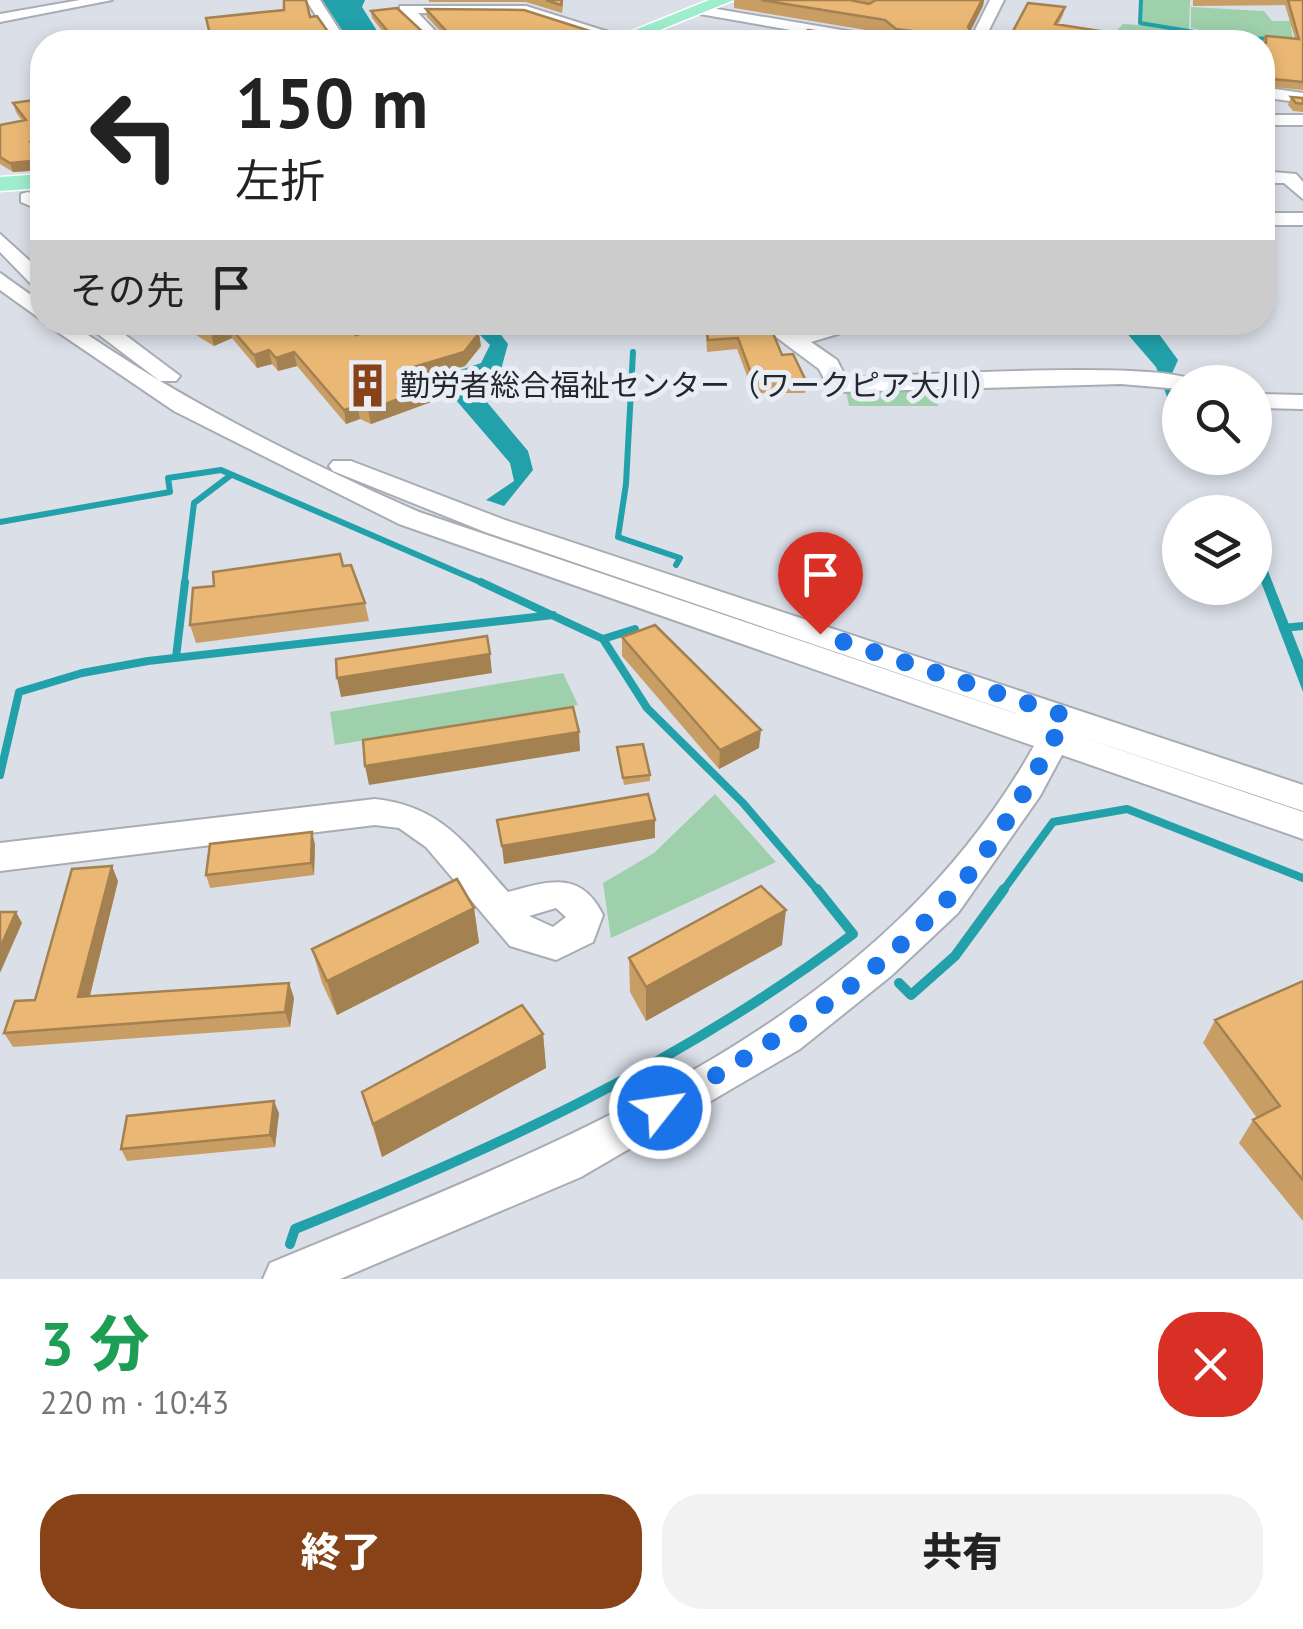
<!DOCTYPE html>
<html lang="ja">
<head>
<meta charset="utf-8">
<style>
	body { margin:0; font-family:"PT Sans","Noto Sans JP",sans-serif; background:#f2f2f2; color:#222; height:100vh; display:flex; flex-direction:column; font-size:38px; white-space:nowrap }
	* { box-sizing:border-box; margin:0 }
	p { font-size:32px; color:#767676 }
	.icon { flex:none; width:55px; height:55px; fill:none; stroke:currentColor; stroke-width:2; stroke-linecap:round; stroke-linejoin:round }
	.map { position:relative; height:1279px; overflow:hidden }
	.panel { display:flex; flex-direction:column; background:#fff; flex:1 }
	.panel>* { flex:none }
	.hud { position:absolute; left:30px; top:30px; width:1245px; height:305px; border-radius:40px; box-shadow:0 5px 15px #0003; background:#fff; color:#222; overflow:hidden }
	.controls { position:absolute; left:1162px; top:365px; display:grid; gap:20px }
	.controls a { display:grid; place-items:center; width:110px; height:110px; border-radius:50%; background:#fff; box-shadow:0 5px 15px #0003; font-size:50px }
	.pin { position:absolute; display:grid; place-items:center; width:85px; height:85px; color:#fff; margin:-102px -42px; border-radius:50% 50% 50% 0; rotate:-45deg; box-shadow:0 0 10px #0007 }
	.pin .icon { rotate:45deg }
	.me { position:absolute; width:110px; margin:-55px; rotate:60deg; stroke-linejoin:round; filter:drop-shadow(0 0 8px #0008) }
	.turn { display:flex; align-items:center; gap:35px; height:210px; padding:0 40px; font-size:45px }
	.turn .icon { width:130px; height:130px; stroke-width:2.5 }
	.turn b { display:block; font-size:70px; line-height:85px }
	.then { display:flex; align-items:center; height:95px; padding:0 40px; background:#0003; gap:20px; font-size:38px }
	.round { display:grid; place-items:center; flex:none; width:105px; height:105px; border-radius:40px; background:#f2f2f2 }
	.headline { display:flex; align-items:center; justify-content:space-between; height:170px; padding:0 40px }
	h1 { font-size:60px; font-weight:800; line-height:75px; color:#1e9e55 }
	.action { display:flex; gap:20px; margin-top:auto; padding:20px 40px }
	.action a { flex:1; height:115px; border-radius:40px; background:#874317; color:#fff; font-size:40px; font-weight:800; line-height:115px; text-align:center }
	.action a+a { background:#f2f2f2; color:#222 }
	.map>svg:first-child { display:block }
	.green { fill:#9ed0ac }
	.water { fill:#22a1ab }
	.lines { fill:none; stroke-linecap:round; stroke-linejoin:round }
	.stream-far3 { stroke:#22a1ab; stroke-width:4 }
	.stream-far2 { stroke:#22a1ab; stroke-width:6 }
	.stream-far1 { stroke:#22a1ab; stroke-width:8 }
	.stream { stroke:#22a1ab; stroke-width:10 }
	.minor-casing { stroke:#a8acb5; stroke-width:4 }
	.major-casing { stroke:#fff; stroke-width:3 }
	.minor { fill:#fff; fill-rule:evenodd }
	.major { fill:#9eedcd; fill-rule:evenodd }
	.wall { fill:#c99e64 }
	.shaded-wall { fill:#a48151 }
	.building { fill:#eab874; stroke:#a48151; stroke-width:2.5 }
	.route { stroke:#1a73e8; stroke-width:18; stroke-dasharray:0 32.4 }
	.labels { text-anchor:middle; stroke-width:10; stroke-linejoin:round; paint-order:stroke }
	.far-poi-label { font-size:30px; fill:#26272b; stroke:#e9edf6; text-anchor:start }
</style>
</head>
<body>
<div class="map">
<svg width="1303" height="1279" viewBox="0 0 1303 1279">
	<rect width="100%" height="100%" fill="#dbdfe8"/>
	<path class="green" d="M1141,0H1190L1189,30L1270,43L1137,42L1117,30L1123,24L1140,25Z
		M1191,7L1264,11L1272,21H1303V28L1291,27L1293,38L1224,35L1191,28Z
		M1139,372L1141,385L970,387L967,392H937L938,406H849L843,376Z
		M563,673L578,705L335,745L330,712Z
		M715,794L776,862L611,938L603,883L654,853Z"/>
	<path class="water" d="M322,0H365L362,7L384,42H350Z
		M468,323H492L508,344L499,377L471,383L528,451L533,470L504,506L486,500L514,481L510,463L437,378L481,363L490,345Z
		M1118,323H1151L1178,360L1171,376L1184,382H1180V411L1169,402L1156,367Z
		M1255,538L1303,660V692L1255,566Z"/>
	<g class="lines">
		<path class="stream-far3" d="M1141,0L1140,23L1225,37L1275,39"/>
		<path class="stream-far2" d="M633,352L626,484L618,537L680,558L676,565
			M0,522L170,492L168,478L221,470L487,585
			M184,585L194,503L231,475"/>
		<path class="stream-far1" d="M481,582L603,639L647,708L743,803L819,892
			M1283,628L1303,626
			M603,639L635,629
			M176,657L185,582
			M0,775L19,692L82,673L148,661L553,615
			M1002,892L1053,822L1127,809L1303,878"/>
		<path class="stream" d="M899,983L911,995L955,956L1004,889
			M290,1244L295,1229C493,1150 682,1063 853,934L817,889"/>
		<defs>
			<path id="minor" d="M80,0H112L0,22V14Z
				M306,0H320L347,42H333Z
				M990,0H1004L983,42H969Z
				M400,6H526L631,39L619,42L525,14L418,13L446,42H430L400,12Z
				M699,6L883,37L891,42H860L694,13Z
				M1262,87L1303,93V103L1262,97Z
				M1262,115H1303V125H1262Z
				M1262,171L1296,174L1303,182V199L1284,183H1262Z
				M28,192L42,198V211L21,202V194Z
				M1262,213H1303V225H1262Z
				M0,234L42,272V290L35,288L0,252Z
				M0,273L42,303V320L0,290Z
				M43,322H69C179,399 297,458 419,512L1047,724L485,532L333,471L329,466L333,461H351L505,520L1303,785V811L1073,734L1303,812V839L1062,755L1040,796L958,913L891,976L800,1049L581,1177L340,1279H263L270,1263C556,1144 874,1031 1034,746L399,524L174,411Z
				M82,322H108L180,376L176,381H160Z
				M756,322H782L795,331L836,322H878L811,342L837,360L846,378C895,376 1173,359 1195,382H1180V389L1121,384L838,392L830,390L819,369Z
				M1255,394L1303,395V409L1255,408Z
				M375,799C443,807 465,844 508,892C549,881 581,870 603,915L593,942L556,960L510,946L426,847L399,828L375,825L0,871V843ZM556,908L566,917L553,927L529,916Z"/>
			<path id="major" d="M709,0H734L630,42H605Z
				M42,174V188L0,191V177Z"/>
		</defs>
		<use href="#minor" class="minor-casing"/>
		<use href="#major" class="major-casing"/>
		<use href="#minor" class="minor"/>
		<use href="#major" class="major"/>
	</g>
	<path class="wall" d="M429,0H563V5L562,13L526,2H429Z
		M734,0H984L983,6L970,31L972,33L970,42H894L884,33L734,8Z
		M1193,0H1303V90L1262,86V42L1266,36L1295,38L1285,5L1193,6Z
		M1065,7L1063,15L1058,25L1131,42L1010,41L1012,33Z
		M426,9L593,32V40L586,42H391L372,18L371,11L429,38L444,35L427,17Z
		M1291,97L1303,98V112L1293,111L1288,105Z
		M34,100L42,150V170L13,172L0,164V125L22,121L16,112L13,103Z
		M188,322H251L263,329L356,335L481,346L465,366L424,378L432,387L434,401L371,424L360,419L346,424L297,366L278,371L272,364L257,368L232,338L214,346L191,332Z
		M705,322H767L782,355L806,381L805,393H759L750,384L737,349L707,352Z
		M343,566L365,603L369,621L196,643L190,625L214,586Z
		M622,637L759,748L719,769L622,656Z
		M617,747L650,775V781L624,785Z
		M312,832L315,845L314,875L210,888L206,875Z
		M118,881L90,996L289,983L294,998L290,1027L13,1047L4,1033L35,1000Z
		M474,908L479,943L337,1015L322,983L312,949Z
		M782,945L646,1021L630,992L629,958Z
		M1303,981V1221L1239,1143L1253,1120L1257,1118L1203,1043L1215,1020Z
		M543,1034L546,1068L382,1157L362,1092Z
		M279,1113L275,1147L127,1161L121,1149Z"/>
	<path class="shaded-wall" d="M982,0H984L983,6L966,40L968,27Z
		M593,32V40L586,42H561Z
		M402,34L403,42H392L391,35Z
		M42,139V149L31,142Z
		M42,160V170L13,172L10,163Z
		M228,325L232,338L214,346L211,333Z
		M479,333L481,346L465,366L415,380L413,367Z
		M269,350L272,364L257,368L254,355Z
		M294,352L297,366L278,371L276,358Z
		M432,387L434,401L371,424L368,410Z
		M357,406L360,419L346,424L344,410Z
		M490,654L492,673L341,697L337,678Z
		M761,730L759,748L719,769L720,750Z
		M579,732L580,751L369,785L365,766Z
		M655,820V838L504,864L502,846Z
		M312,832L315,845L314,875L311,863Z
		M112,866L118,881L86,1011L78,997Z
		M474,908L479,943L337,1015L327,981Z
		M786,910L782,945L646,1021V987Z
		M16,912L22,923L0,973V948Z
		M289,983L294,998L290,1027L285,1012Z
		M543,1034L546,1068L382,1157L373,1124Z
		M274,1101L279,1113L275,1147L270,1135Z"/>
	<path class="building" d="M284,0H306L310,17L317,16L333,39L340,42H201L200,40L211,38L206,18L284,10Z
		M546,0H562L561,5Z
		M761,0H850L869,4L876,0H982L968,27L972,33L970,38L896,29L885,20Z
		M1288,0H1303V82L1262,78V42H1208L1212,38L1266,43V36L1299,39Z
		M1028,3L1065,7L1055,24L1132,36L1131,42H1042L1044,36L1012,33Z
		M397,8L429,38L449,34L426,9L524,10L593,32L561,42H417L402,34L391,35L371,11Z
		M808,30L840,35L830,42H789Z
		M1291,97L1303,98V104L1296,103Z
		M34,100L39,105L42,104V139L31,142L42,150V160L10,163L0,157V125L26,120L13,103Z
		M194,322H251L263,329L287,322H344L356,335L398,322H468L479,333L464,352L413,367L432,387L368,410L357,406L344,410L294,352L276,358L269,350L254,355L228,325L211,333Z
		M706,322H767L770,326L782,355L793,354L806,381H760L751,373L738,338L708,340Z
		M340,554L343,566L351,565L365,603L190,625L193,588L214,586L213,572Z
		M655,625L761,730L720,750L622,637Z
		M487,636L490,654L337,678L336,659Z
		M573,707L579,732L365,766L363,740Z
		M643,744L650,775L623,778L617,747Z
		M648,794L655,820L502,846L497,820Z
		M312,832L311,863L206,875L210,844Z
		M112,866L78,997L289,983L285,1012L4,1033L15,1001L35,1000L72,869Z
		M457,879L474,908L327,981L312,949Z
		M761,886L786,910L646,987L629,958Z
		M0,912H16L0,948Z
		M1303,981V1180L1253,1120L1280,1106L1215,1020Z
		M522,1005L543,1034L373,1124L362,1092Z
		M274,1101L270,1135L121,1149L127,1116Z"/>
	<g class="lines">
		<path class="route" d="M660,1108C763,1049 862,989 945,902C995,849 1032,780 1066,716L820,634"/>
	</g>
	<defs>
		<symbol id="building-bare" viewBox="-9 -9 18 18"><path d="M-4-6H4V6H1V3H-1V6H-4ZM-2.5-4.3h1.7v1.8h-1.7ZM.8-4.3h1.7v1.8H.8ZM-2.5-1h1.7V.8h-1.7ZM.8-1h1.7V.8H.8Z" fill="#874317" stroke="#e9edf6" stroke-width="2.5" paint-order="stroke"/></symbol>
	</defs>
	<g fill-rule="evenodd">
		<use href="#building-bare" x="336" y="354" width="63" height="63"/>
	</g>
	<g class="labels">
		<g class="far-poi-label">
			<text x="400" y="396">勤労者総合福祉センター（ワークピア大川）</text>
		</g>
	</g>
</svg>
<div class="controls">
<a><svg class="icon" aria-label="search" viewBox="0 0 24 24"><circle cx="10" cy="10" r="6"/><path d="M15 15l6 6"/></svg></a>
<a><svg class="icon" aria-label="layers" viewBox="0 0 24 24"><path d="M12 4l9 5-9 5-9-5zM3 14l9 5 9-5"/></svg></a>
</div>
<div class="pin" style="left:820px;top:634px;background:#d93025"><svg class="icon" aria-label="arrive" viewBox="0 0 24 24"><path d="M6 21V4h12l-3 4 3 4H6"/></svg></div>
<svg class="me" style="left:660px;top:1108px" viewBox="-20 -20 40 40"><circle r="17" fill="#1a73e8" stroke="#fff" stroke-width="3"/><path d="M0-11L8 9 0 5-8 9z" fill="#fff"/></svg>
<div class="hud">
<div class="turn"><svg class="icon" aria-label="left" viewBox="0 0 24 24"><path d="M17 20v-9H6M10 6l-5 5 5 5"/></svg><div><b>150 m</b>左折</div></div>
<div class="then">その先<svg class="icon" aria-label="arrive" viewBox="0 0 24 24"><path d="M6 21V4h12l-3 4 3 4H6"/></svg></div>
</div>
</div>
<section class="panel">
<div class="headline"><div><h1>3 分</h1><p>220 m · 10:43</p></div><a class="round" style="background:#d93025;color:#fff"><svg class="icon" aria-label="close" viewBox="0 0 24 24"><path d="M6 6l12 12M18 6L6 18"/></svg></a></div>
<div class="action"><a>終了</a><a>共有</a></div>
</section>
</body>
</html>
